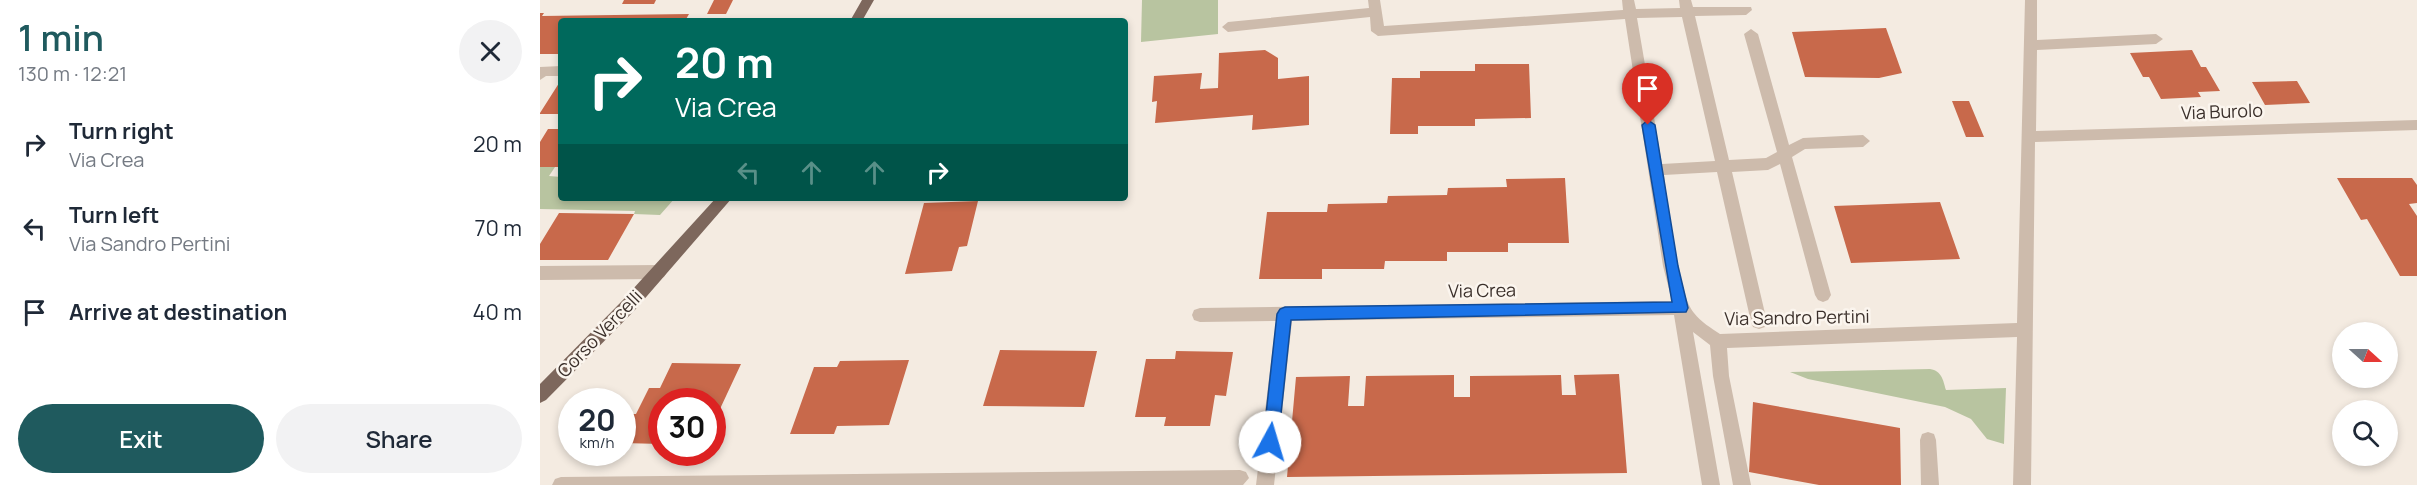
<!DOCTYPE html>
<html lang="en">
<head>
<meta charset="utf-8">
<style>
	body { margin:0; font-family:Manrope,sans-serif; background:#f2f2f3; color:#1f2937; height:100vh; display:flex; flex-direction:column; font-size:22px; white-space:nowrap }
	* { box-sizing:border-box; margin:0 }
	p { font-size:20px; color:#747a83 }
	.icon { flex:none; width:33px; height:33px; fill:none; stroke:currentColor; stroke-width:2; stroke-linecap:round; stroke-linejoin:round }
	.map { position:relative; flex:1; overflow:hidden }
	.panel { display:flex; flex-direction:column; background:#fff; width:540px }
	.panel>* { flex:none }
	.hud { position:absolute; left:18px; top:18px; width:570px; height:183px; border-radius:6px; box-shadow:0 3px 9px #0003; background:#00695c; color:#fff; overflow:hidden }
	.needle { width:39px; rotate:111deg }
	.buttons { position:absolute; left:1792px; top:322px; display:grid; gap:12px }
	.buttons a { display:grid; place-items:center; width:66px; height:66px; border-radius:50%; background:#fff; box-shadow:0 3px 9px #0003; font-size:30px }
	.speed { position:absolute; left:18px; top:388px; display:flex; gap:12px; font-size:30px; font-weight:700; text-align:center }
	.speed>* { display:grid; place-content:center; width:78px; height:78px; border-radius:50%; background:#fff; box-shadow:0 3px 9px #0003; line-height:1 }
	.speed small { font-size:15px; font-weight:400 }
	.speed .limit { border:9px solid #d22; background:#fff; color:#111 }
	.pin { position:absolute; display:grid; place-items:center; width:51px; height:51px; color:#fff; margin:-62px -26px; border-radius:50% 50% 50% 0; rotate:-45deg; box-shadow:0 0 6px #0007 }
	.pin .icon { rotate:45deg }
	.me { position:absolute; width:66px; margin:-33px; rotate:6deg; stroke-linejoin:round; filter:drop-shadow(0 0 4px #0008) }
	.turn { display:flex; align-items:center; gap:21px; height:126px; padding:0 18px; font-size:27px }
	.turn .icon { width:78px; height:78px; stroke-width:2.5 }
	.turn b { display:block; font-size:42px; line-height:51px }
	.lanes { display:flex; align-items:center; height:57px; padding:0 18px; background:#0003; justify-content:center; gap:30px; direction:ltr }
	.lanes .off { opacity:.35 }
	.round { display:grid; place-items:center; flex:none; width:63px; height:63px; border-radius:32px; background:#f2f2f3 }
	.summary { display:flex; align-items:center; justify-content:space-between; height:102px; padding:0 18px }
	h1 { font-size:36px; font-weight:600; line-height:45px; color:#1f5a5e }
	.cta { display:flex; gap:12px; margin-top:auto; padding:12px 18px }
	.cta a { flex:1; height:69px; border-radius:36px; background:#1f5a5e; color:#fff; font-size:24px; font-weight:600; line-height:69px; text-align:center }
	.cta a+a { background:#f2f2f3; color:#1f2937 }
	ul { padding:0; list-style:none }
	li { display:flex; align-items:center; gap:18px; height:84px; padding:0 18px }
	li div { flex:1 }
	li b { display:block; font-size:22px }
	li em { font-style:normal }
	main { display:flex; flex:1; min-height:0 }
	.map>svg:first-child { display:block }
	.green { fill:#b8c4a0 }
	.building { fill:#c8694b }
	.lines { fill:none; stroke-linecap:round; stroke-linejoin:round }
	.minor { fill:#cdbbac; fill-rule:evenodd }
	.major { fill:#7d675c; fill-rule:evenodd }
	.route { fill:#1a73e8; stroke:#114b97; stroke-width:1.5 }
	.labels { text-anchor:middle; stroke-width:5; stroke-linejoin:round; paint-order:stroke }
	.street-label { font-size:18px; fill:#3b302b; stroke:#fbf5ee }
</style>
</head>
<body>
<main>
<section class="panel">
<div class="summary"><div><h1>1 min</h1><p>130 m · 12:21</p></div><a class="round"><svg class="icon" aria-label="close" viewBox="0 0 24 24"><path d="M6 6l12 12M18 6L6 18"/></svg></a></div>
<ul>
<li><svg class="icon" aria-label="right" viewBox="0 0 24 24"><path d="M7 20v-9h11M14 6l5 5-5 5"/></svg><div><b>Turn right</b><p>Via Crea</p></div><em>20 m</em></li>
<li><svg class="icon" aria-label="left" viewBox="0 0 24 24"><path d="M17 20v-9H6M10 6l-5 5 5 5"/></svg><div><b>Turn left</b><p>Via Sandro Pertini</p></div><em>70 m</em></li>
<li><svg class="icon" aria-label="arrive" viewBox="0 0 24 24"><path d="M6 21V4h12l-3 4 3 4H6"/></svg><div><b>Arrive at destination</b></div><em>40 m</em></li>
</ul>
<div class="cta"><a>Exit</a><a>Share</a></div>
</section>
<div class="map">
<svg width="1877" height="485" viewBox="0 0 1877 485">
	<rect width="100%" height="100%" fill="#f4ebe1"/>
	<path class="green" d="M602,0H678V34L601,42Z
		M0,167H15L9,176L21,177V198H135L120,215L94,214L95,211L0,209Z
		M1390,369C1402,371 1403,380 1406,390L1466,388L1464,444L1447,439L1431,419L1405,407L1268,379L1250,372Z"/>
	<path class="building" d="M84,0H116L114,4H82Z
		M174,0H193L186,14H167Z
		M0,13H4L2,16L149,14L145,21H21V54H0Z
		M1346,28L1362,73L1339,78L1265,77L1252,32Z
		M725,50L738,58V79L769,76V125L712,130L713,115L615,123L617,101L612,102L614,76L662,73L660,89L678,88L679,53Z
		M1652,50L1661,67H1666L1680,91L1658,92L1661,97L1621,99L1609,77H1603L1590,53Z
		M935,64H989L991,118L935,119V126H878V134H850L852,78H880V71H935Z
		M21,80V114H0V113Z
		M1757,81L1770,103L1725,105L1712,82Z
		M1412,101H1429L1444,137H1426Z
		M8,129H21V167H0V142Z
		M1025,178L1029,243H968V252H907V261H845L844,269H782V279H719L727,212H787L788,204L847,203L848,196L907,195L908,188L967,187L966,179Z
		M1797,178H1872L1877,185V203L1869,204L1877,216V276H1860L1827,219L1821,220Z
		M438,201L427,246L419,247L412,271L365,274L384,203Z
		M1400,202L1420,259L1311,263L1294,206Z
		M19,213L94,214L68,260H0V244Z
		M460,350L557,351L544,407L443,406Z
		M636,351L693,352L686,396L675,395L670,426H624L626,417H595L606,359H635Z
		M369,360L349,425L297,426L294,434H250L274,367H297L300,361Z
		M132,363L201,364L172,426V402H122V444L82,443V414H96L109,388H120Z
		M1079,374L1087,473L747,477L756,377L810,376L808,406H824L826,376L914,375V397H930V376L1021,375L1022,395H1036L1034,375Z
		M1213,402L1360,428L1361,485H1279L1209,472Z"/>
	<g class="lines">
		<path class="minor" d="M828,0H840L844,26L1083,10L1082,0H1094L1096,9L1140,8L1139,0H1151L1153,7H1211L1212,10L1206,15L1155,16L1189,160L1226,158L1237,152L1204,34L1211,29L1218,34L1249,145L1263,138L1323,135L1330,141L1323,147L1265,149L1252,157L1291,295L1288,300L1283,302L1278,300L1275,295L1240,164L1228,170L1192,172L1227,322L1225,327L1219,329L1213,327L1211,322L1177,172L1124,175C1128,205 1137,293 1154,313C1161,322 1171,328 1180,334L1477,323L1485,0H1497V40L1616,34L1623,39L1616,44L1497,50L1496,131L1877,120V130L1495,142L1491,485H1473L1477,337L1187,348L1189,376L1211,485H1193L1173,376L1170,345L1153,332L1180,485H1162L1134,315L752,321L734,485H716L736,321L660,322L654,320L652,315L654,310L660,308L1132,301L1123,266L1085,19L838,36L831,31L830,17L688,32L682,27L688,22L829,8ZM1142,17L1175,161L1122,164L1097,18Z
			M21,66V76H6L0,80V67Z
			M119,265L124,267L127,272L124,277L119,279L0,280V266Z
			M1388,432L1394,434L1396,440L1399,485H1381L1380,440L1382,434Z
			M700,470L706,472L709,478L703,485H12L15,479L21,477Z"/>
		<path class="major" d="M322,0H334L322,21H310Z
			M176,198H192L94,311L6,400L0,403V384L82,301Z"/>
	</g>
	<path class="route" d="M1108,120L1115,125L1138,266L1148,308L1146,312L751,320L738,442L736,447L730,449L725,447L723,442L737,314L740,309L745,307L1132,302L1102,125Z"/>
	<g class="labels">
		<g class="street-label">
			<text transform="translate(1682 112) rotate(-2)" y="6">Via Burolo</text>
			<text transform="translate(942 291) rotate(-1)" y="6">Via Crea</text>
			<text transform="translate(1257 318) rotate(-1)" y="6">Via Sandro Pertini</text>
			<text transform="translate(60 334) rotate(-46)" y="6">Corso Vercelli</text>
		</g>
	</g>
</svg>
<div class="buttons">
<a><svg class="needle" viewBox="-14 -14 28 28"><path d="M0-13l5 13h-10z" fill="#e53935"/><path d="M0 13l5-13h-10z" fill="#747a83"/></svg></a>
<a><svg class="icon" aria-label="search" viewBox="0 0 24 24"><circle cx="10" cy="10" r="6"/><path d="M15 15l6 6"/></svg></a>
</div>
<div class="speed"><div>20<small>km/h</small></div><div class="limit">30</div></div>
<div class="pin" style="left:1108px;top:125px;background:#d93025"><svg class="icon" aria-label="arrive" viewBox="0 0 24 24"><path d="M6 21V4h12l-3 4 3 4H6"/></svg></div>
<svg class="me" style="left:730px;top:442px" viewBox="-20 -20 40 40"><circle r="19" fill="#fff"/><path d="M0-13L10 11 0 6-10 11z" fill="#1a73e8"/></svg>
<div class="hud">
<div class="turn"><svg class="icon" aria-label="right" viewBox="0 0 24 24"><path d="M7 20v-9h11M14 6l5 5-5 5"/></svg><div><b>20 m</b>Via Crea</div></div>
<div class="lanes"><svg class="icon off" aria-label="left" viewBox="0 0 24 24"><path d="M17 20v-9H6M10 6l-5 5 5 5"/></svg><svg class="icon off" aria-label="ahead" viewBox="0 0 24 24"><path d="M12 20V5M6 11l6-6 6 6"/></svg><svg class="icon off" aria-label="ahead" viewBox="0 0 24 24"><path d="M12 20V5M6 11l6-6 6 6"/></svg><svg class="icon" aria-label="right" viewBox="0 0 24 24"><path d="M7 20v-9h11M14 6l5 5-5 5"/></svg></div>
</div>
</div>
</main>
</body>
</html>
